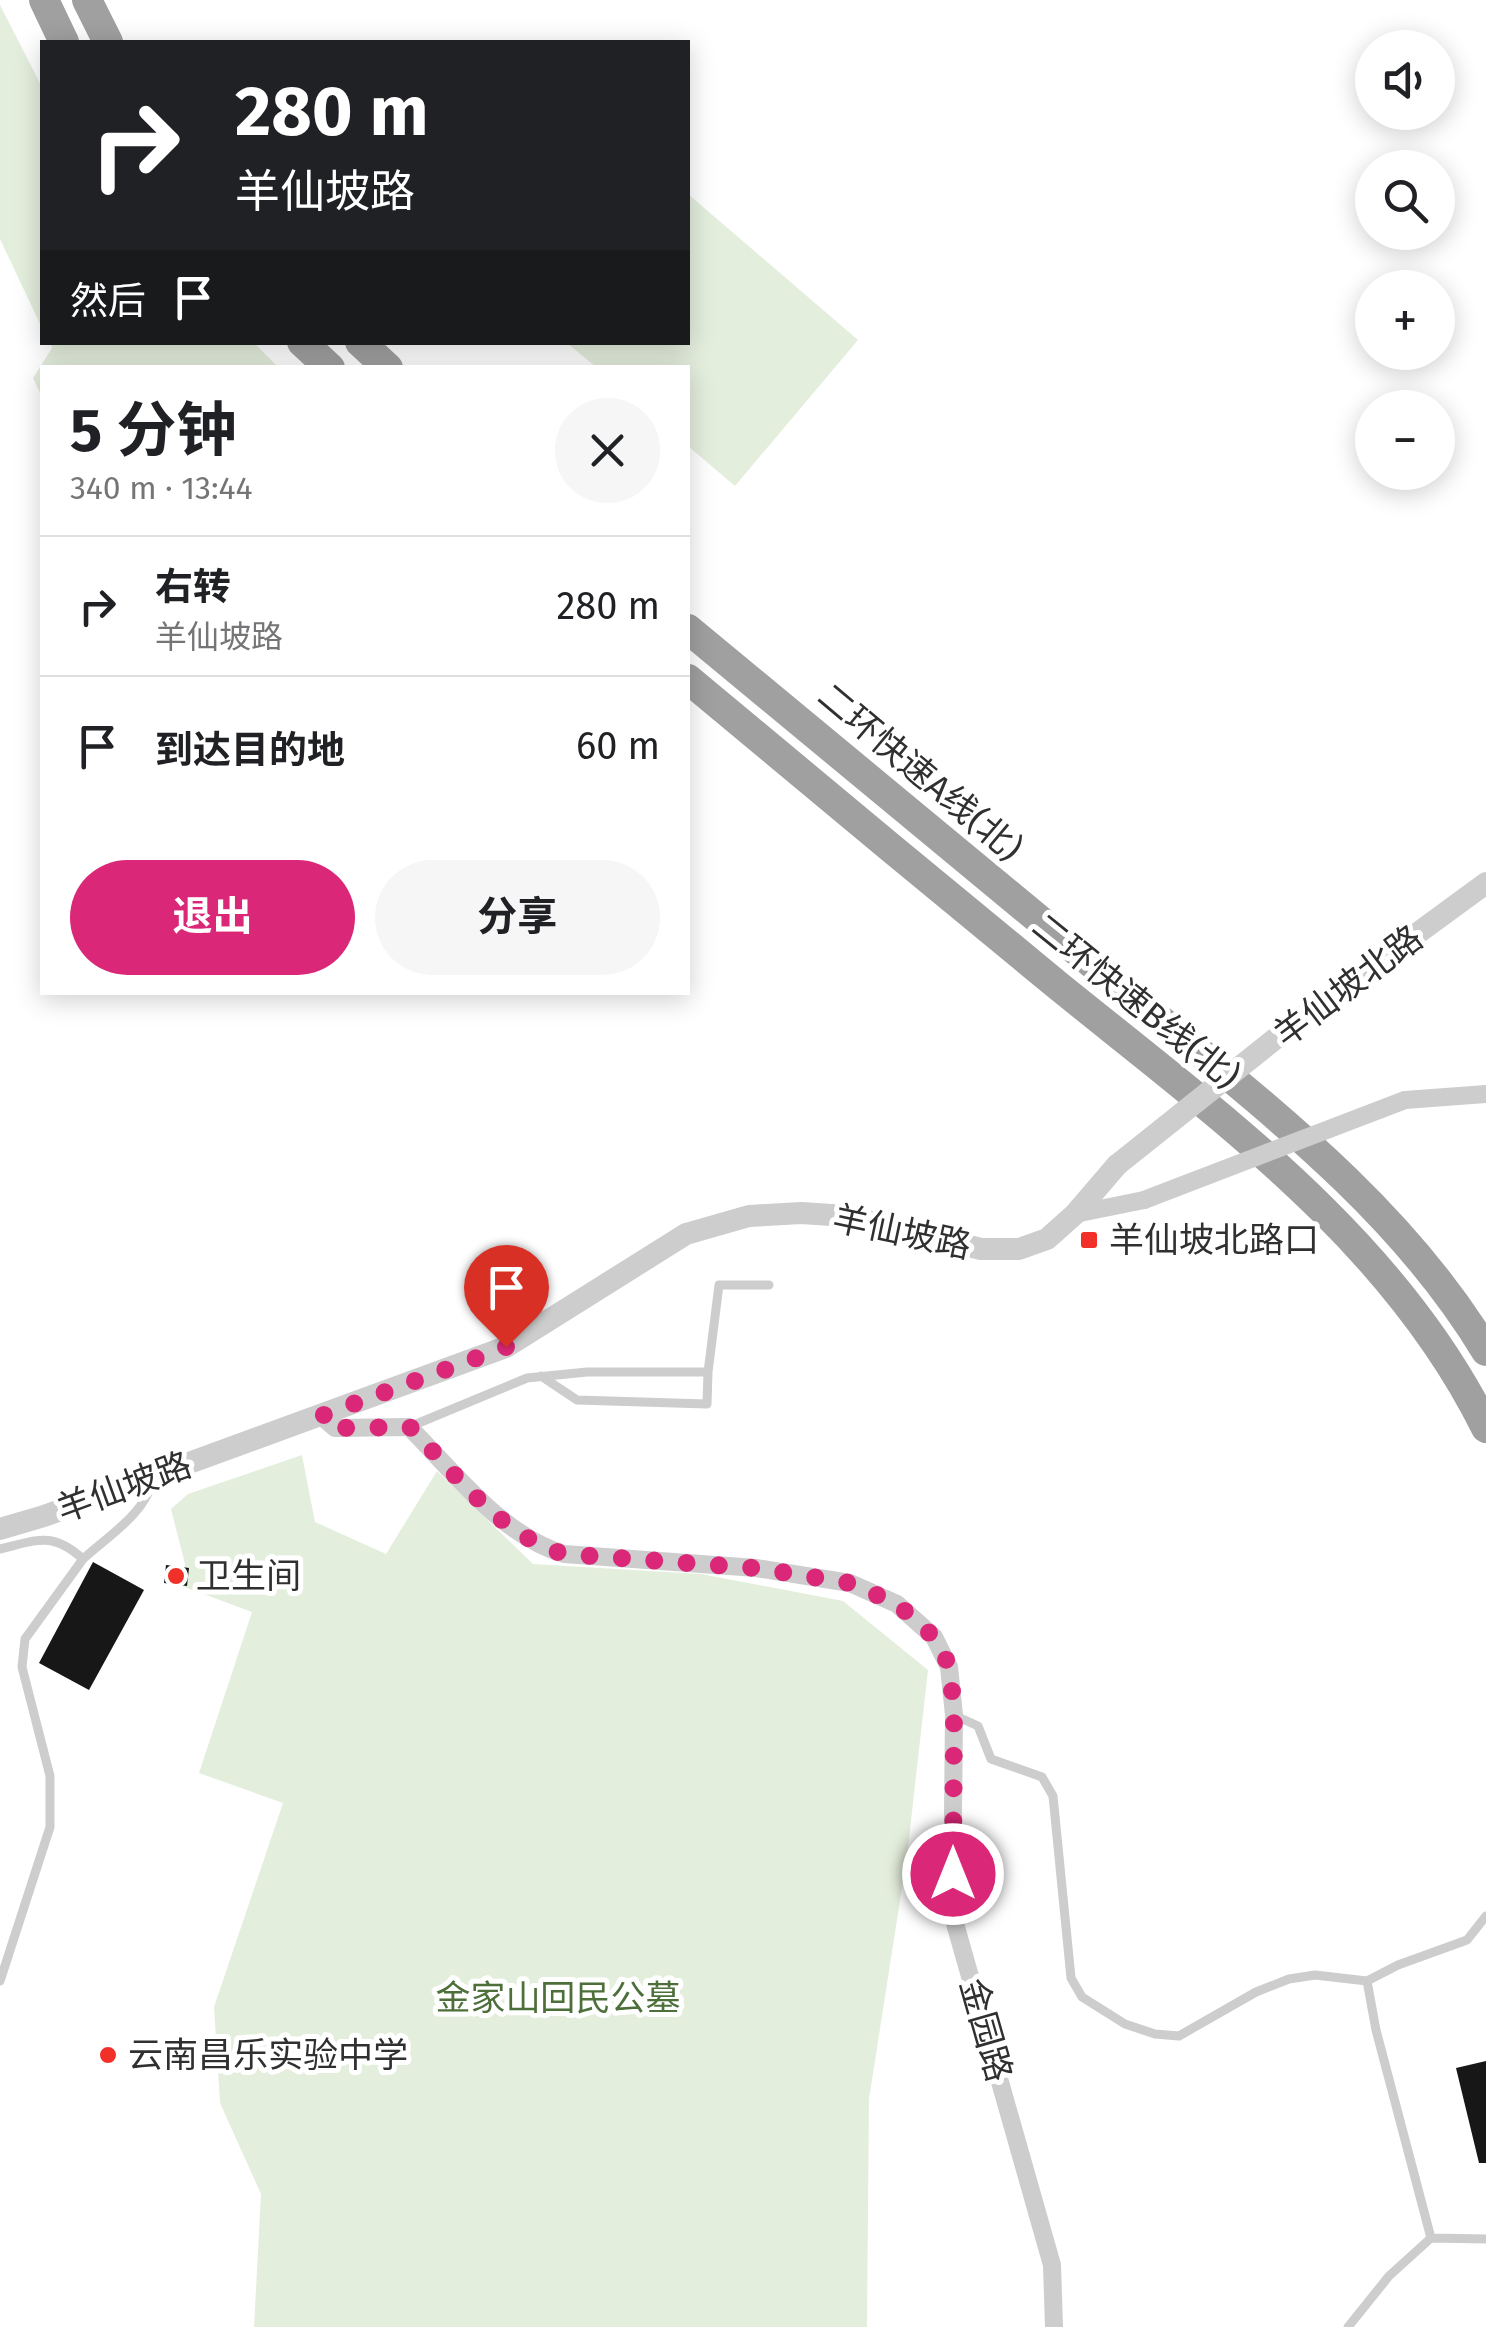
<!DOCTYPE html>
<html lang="zh">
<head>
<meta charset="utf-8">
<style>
	body { margin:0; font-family:"Fira Sans","Noto Sans SC",sans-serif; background:#f6f6f6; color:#202124; height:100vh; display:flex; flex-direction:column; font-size:38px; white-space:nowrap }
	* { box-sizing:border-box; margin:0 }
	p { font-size:32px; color:#757577 }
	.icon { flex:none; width:55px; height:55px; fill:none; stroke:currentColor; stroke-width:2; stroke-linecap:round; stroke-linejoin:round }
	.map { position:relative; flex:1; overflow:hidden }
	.details { position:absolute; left:40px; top:365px; width:650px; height:630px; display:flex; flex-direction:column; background:#fff; border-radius:0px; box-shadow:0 5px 25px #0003 }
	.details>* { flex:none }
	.top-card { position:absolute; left:40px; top:40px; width:650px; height:305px; border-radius:0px; box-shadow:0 5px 25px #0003; background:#202124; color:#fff; overflow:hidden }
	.tools { position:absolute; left:1355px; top:30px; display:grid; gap:20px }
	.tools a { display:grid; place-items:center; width:100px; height:100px; border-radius:50%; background:#fff; box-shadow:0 5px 25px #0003; font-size:50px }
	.pin { position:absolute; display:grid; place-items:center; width:85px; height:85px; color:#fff; margin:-102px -42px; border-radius:50% 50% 50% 0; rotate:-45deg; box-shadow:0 0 10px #0007 }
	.pin .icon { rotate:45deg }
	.me { position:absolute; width:110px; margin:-55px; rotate:0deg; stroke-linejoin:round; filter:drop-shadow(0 0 8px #0008) }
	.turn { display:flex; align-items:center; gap:35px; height:210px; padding:0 30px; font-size:45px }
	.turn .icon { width:130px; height:130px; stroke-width:2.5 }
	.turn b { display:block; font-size:70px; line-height:85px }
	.then { display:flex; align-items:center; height:95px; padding:0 30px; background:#0003; gap:20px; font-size:38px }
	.round { display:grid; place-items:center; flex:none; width:105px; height:105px; border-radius:52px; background:#f6f6f6 }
	.summary { display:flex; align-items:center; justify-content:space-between; height:170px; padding:0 30px }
	h1 { font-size:60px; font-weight:700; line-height:75px }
	.button { display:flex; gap:20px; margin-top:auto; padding:20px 30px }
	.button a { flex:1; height:115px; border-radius:60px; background:#db2777; color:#fff; font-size:40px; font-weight:700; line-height:115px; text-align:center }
	.button a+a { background:#f6f6f6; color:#202124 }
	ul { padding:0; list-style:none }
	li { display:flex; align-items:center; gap:30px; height:140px; padding:0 30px; border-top:2px solid #e0e0e0 }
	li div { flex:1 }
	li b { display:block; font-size:38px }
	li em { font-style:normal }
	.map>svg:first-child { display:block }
	.green { fill:#e4eedd }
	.building { fill:#171717 }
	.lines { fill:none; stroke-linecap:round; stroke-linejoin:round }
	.service { stroke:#cdcdcd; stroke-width:9 }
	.minor { stroke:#cdcdcd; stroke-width:18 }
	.tertiary { stroke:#cdcdcd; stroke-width:22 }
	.trunk { stroke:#a0a0a0; stroke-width:30 }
	.minor-bridge { stroke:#cdcdcd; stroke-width:18 }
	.tertiary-bridge { stroke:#cdcdcd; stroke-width:22 }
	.route { stroke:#db2777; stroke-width:18; stroke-dasharray:0 32.4 }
	.poi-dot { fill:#f03029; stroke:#fff; stroke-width:4 }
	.labels { text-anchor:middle; stroke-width:10; stroke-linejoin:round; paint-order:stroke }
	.street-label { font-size:35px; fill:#303030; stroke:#fff }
	.poi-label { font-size:35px; fill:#303030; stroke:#fff; text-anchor:start }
	.park-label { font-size:35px; fill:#4d6f3a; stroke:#fff }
</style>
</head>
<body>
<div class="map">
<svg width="1486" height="2327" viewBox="0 0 1486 2327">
	<rect width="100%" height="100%" fill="#fff"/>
	<path class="green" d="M0,5L42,87V328L0,239Z
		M688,194L858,340L735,486L688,446V368L596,367L567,343L688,342Z
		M50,342L254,343L278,367L42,368V397L33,378L52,348Z
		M302,1455L315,1522L386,1554L437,1471L533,1564L701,1574L843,1601L928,1670L907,1856L869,2099L867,2327H254L261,2194L220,2103L214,2007L283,1803L199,1773L252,1612L182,1586L185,1564L171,1509L188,1494Z"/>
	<path class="building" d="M93,1562L144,1590L89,1690L39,1663Z
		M166,1565L189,1568L187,1586L164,1583Z
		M1486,2061V2163H1479L1456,2068Z"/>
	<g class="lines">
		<path class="service" d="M541,1376L577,1400L707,1404L708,1372
			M409,1427L527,1378L587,1372H708L719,1285H769
			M0,1549C38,1540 52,1531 83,1559L25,1639L22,1667L50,1776V1827L0,1981
			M83,1559C108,1536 145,1514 153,1480
			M956,1716L978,1726L991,1759L1042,1777L1053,1796L1071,1978L1082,1997L1125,2024L1155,2034L1179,2036L1256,1992L1289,1979L1315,1975L1367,1981L1398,1965L1467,1940L1486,1916
			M1367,1981L1376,2030L1431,2238L1486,2239
			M1348,2327L1389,2276L1431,2238"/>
		<path class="minor" d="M1405,1100L1486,1094
			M1075,1214L1144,1200
			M321,1416L335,1428L409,1427C455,1473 501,1535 564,1554L756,1568L850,1583L897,1604L934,1637L949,1667L954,1715L952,1913L1052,2265L1054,2327"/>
		<path class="tertiary" d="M1295,1023L1486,883
			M0,1529L44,1516L506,1347L686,1234L749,1216L801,1213L847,1216L981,1249H1019L1047,1239L1075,1214L1117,1165"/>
		<path class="trunk" d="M44,0L64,42
			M87,0L108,42
			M302,342L330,368
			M360,342L388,368
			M688,629C833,749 979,870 1124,990C1255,1099 1397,1203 1486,1351
			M688,679C810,781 933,883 1056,984C1215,1113 1393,1239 1486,1428"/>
		<path class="minor-bridge" d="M1144,1200L1405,1100"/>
		<path class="tertiary-bridge" d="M1117,1165L1295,1023"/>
	</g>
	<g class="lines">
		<path class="route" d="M506,1347L321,1416L336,1428L410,1427C455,1473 500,1535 564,1554L756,1568L850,1583L897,1604L934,1637L950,1667L954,1715L953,1874"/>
	</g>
	<g class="poi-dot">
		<rect x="1079" y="1230" width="20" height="20" rx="5"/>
		<circle cx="176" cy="1576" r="10"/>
		<circle cx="108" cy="2055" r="10"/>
	</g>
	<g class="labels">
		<g class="street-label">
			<text transform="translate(920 772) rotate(40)" y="12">二环快速A线(北)</text>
			<text transform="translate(1348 986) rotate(-37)" y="12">羊仙坡北路</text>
			<text transform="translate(1136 1001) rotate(39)" y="12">二环快速B线(北)</text>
			<text transform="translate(902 1232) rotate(12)" y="12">羊仙坡路</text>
			<text transform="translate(124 1487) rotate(-20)" y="12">羊仙坡路</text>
			<text transform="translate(986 2030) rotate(74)" y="12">金园路</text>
		</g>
		<g class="poi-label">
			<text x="1109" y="1252">羊仙坡北路口</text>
			<text x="196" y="1588">卫生间</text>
			<text x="128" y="2067">云南昌乐实验中学</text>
		</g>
		<g class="park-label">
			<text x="558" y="2010">金家山回民公墓</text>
		</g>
	</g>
</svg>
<div class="tools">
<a><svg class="icon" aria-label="sound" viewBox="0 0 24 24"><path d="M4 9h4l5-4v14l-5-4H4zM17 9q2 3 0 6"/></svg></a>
<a><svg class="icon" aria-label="search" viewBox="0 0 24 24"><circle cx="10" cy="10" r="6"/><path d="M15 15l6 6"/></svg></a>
<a>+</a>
<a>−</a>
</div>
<div class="pin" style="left:506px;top:1347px;background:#d93025"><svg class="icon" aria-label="arrive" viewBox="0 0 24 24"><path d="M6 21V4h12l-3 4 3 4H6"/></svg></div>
<svg class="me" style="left:953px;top:1874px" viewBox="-20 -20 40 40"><circle r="17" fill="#db2777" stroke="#fff" stroke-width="3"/><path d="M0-11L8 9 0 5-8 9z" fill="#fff"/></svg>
<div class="top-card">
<div class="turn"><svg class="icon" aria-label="right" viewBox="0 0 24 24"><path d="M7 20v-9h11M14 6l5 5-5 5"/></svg><div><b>280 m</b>羊仙坡路</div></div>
<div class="then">然后<svg class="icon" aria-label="arrive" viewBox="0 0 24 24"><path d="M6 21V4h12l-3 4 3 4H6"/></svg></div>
</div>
<section class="details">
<div class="summary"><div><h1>5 分钟</h1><p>340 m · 13:44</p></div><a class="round"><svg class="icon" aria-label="close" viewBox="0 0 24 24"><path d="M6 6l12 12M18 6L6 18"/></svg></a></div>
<ul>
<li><svg class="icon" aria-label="right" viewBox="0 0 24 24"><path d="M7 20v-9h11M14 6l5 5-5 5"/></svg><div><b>右转</b><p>羊仙坡路</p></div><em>280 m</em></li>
<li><svg class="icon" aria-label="arrive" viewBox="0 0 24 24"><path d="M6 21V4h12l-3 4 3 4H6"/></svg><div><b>到达目的地</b></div><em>60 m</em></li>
</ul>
<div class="button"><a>退出</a><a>分享</a></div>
</section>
</div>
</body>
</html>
